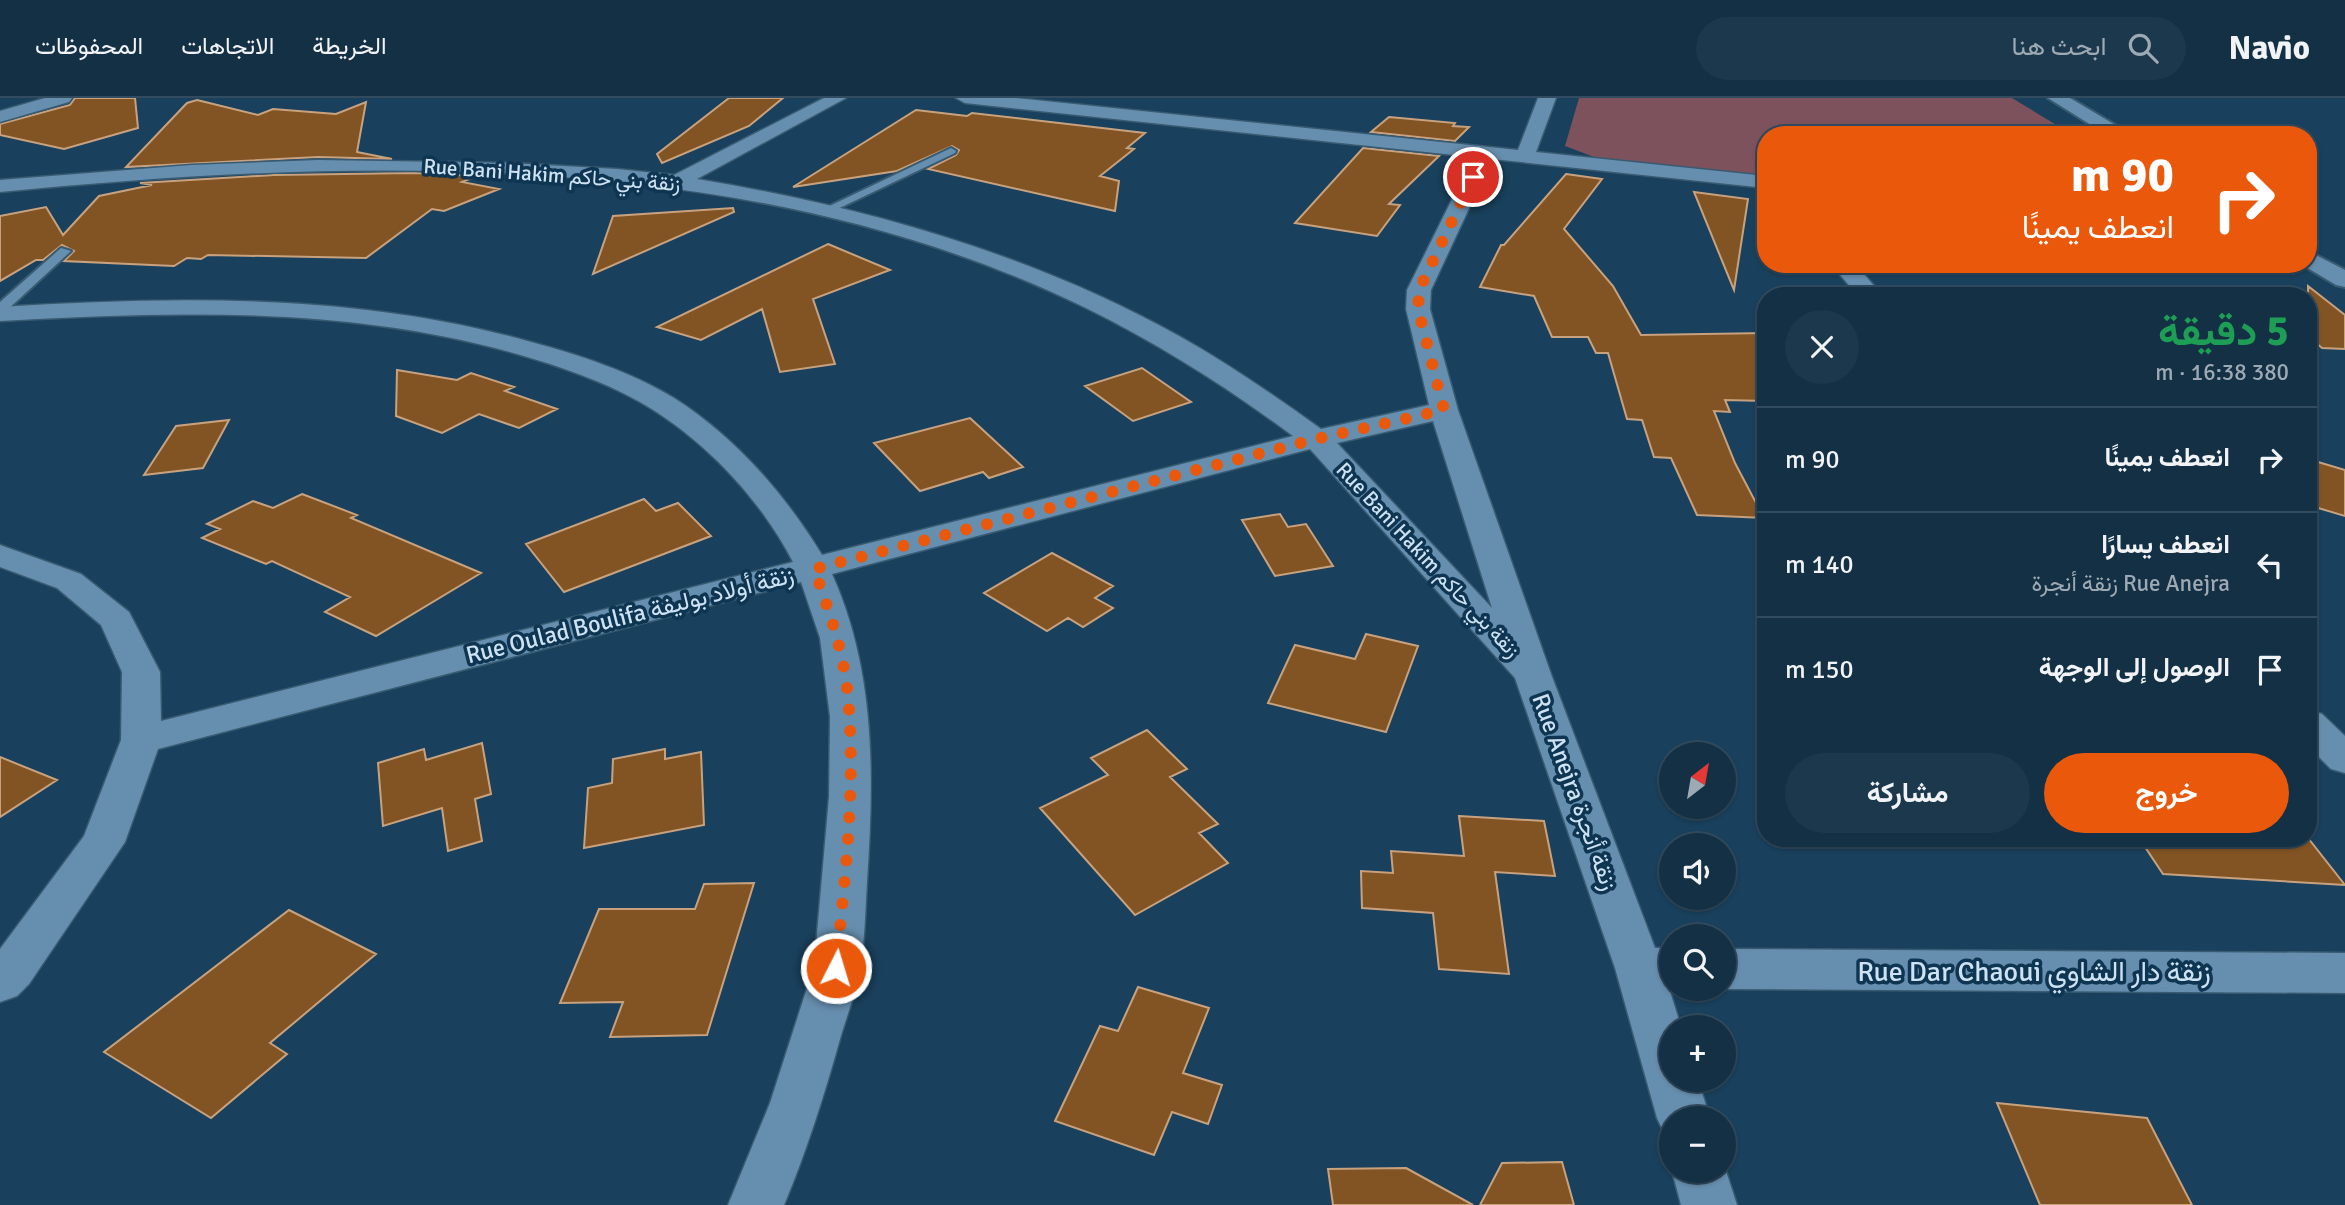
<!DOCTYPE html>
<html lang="ar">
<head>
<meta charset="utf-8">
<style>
	body { margin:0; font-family:Signika,Vazirmatn,sans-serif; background:#1c384c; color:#f1f3f6; direction:rtl; height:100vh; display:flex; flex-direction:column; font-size:26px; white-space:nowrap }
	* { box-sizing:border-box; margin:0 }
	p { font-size:23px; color:#9da9b3 }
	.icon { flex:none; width:38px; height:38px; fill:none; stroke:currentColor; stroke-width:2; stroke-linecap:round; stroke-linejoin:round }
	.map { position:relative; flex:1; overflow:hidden; direction:ltr }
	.panel { position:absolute; left:1757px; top:189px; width:560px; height:560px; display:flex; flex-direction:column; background:#133045; border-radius:28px; box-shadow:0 2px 5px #0004,0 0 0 2px #324b5e; direction:rtl }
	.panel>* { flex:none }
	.guide { position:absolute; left:1757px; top:28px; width:560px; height:147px; border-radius:28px; box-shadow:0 2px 5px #0004,0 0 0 2px #324b5e; direction:rtl; background:#ea580c; color:#fff; overflow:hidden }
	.needle { width:46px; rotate:31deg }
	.controls { position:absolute; left:1659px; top:644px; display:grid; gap:14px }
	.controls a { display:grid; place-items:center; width:77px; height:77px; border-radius:50%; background:#133045; box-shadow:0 2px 5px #0004,0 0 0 2px #324b5e; font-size:35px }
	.pin { position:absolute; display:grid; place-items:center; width:60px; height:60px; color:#fff; margin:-30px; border:4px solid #fff; border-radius:50%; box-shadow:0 2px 7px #0007 }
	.me { position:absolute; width:77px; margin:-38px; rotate:5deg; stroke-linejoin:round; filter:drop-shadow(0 0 5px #0008) }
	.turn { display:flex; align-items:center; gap:24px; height:147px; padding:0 28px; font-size:32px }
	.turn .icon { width:91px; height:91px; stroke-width:2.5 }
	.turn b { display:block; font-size:49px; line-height:60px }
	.round { display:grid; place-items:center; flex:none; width:74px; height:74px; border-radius:37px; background:#1c384c }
	.summary { display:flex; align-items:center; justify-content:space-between; height:119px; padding:0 28px }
	h1 { font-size:42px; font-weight:700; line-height:52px; color:#1e9e55 }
	.action { display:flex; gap:14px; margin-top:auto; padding:14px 28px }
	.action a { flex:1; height:80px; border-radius:42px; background:#ea580c; color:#fff; font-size:28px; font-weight:700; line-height:80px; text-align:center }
	.action a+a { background:#1c384c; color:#f1f3f6 }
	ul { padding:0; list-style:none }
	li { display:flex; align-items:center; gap:21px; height:105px; padding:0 28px; border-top:2px solid #324b5e }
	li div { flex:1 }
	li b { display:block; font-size:26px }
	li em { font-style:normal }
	header { display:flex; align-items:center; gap:42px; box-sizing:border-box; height:98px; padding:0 35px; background:#133045; border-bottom:2px solid #324b5e }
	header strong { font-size:33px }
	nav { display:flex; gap:38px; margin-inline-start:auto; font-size:24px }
	.search { width:490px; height:63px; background:#1c384c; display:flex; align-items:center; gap:18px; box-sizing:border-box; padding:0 24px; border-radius:38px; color:#9da9b3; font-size:26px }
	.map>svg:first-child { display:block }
	.green { fill:#7d525d }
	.building { fill:#825424; stroke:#c8a27f; stroke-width:2 }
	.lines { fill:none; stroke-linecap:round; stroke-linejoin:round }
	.lane-casing { stroke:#395b72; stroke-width:4 }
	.street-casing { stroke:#395b72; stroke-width:3 }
	.secondary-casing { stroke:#395b72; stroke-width:4 }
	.lane { fill:#668eae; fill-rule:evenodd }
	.street { fill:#668eae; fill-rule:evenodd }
	.secondary { fill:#668eae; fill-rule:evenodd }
	.route { stroke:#ea580c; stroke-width:12; stroke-dasharray:0 21.6 }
	.labels { text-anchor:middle; stroke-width:7; stroke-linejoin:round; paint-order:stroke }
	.far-street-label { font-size:21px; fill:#cde2f3; stroke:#0e3551 }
	.street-label { font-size:24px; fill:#cde2f3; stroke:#0e3551 }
	.near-street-label { font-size:28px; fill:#cde2f3; stroke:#0e3551 }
</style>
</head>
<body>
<header>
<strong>Navio</strong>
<div class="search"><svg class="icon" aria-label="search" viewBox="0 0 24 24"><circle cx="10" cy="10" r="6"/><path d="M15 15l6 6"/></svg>ابحث هنا</div>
<nav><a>الخريطة</a><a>الاتجاهات</a><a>المحفوظات</a></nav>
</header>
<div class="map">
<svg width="2345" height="1107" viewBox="0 0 2345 1107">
	<rect width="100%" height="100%" fill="#19405c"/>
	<path class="green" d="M1579,0H2012L2073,37H1766V78L1594,59L1565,48Z"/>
	<path class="building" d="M75,0H135L138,30L64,51L0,37V26L70,7Z
		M729,0H783L749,28L662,65L657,56Z
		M197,2L258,17L273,11L336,16L366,4L357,54L392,61L318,59L126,69L187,5Z
		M916,12L967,18L972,15L1145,35L1127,50L1134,51L1100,78L1119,83L1115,113L928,71L956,57L959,52L952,48L897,73L793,89Z
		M1389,19L1455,25L1453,28L1469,29L1455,43L1371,34Z
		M1363,50L1439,58L1389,106L1400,107L1377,138L1295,125Z
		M414,75L477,78L462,84L499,91L444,113L432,111L366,160L208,157L201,161L187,160L174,168L64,163L74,153L62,147L43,162H36L0,183V118L46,109L63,137L99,98L152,87L140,85L274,77Z
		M1566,76L1602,81L1564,131L1613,188L1641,237L1766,235V303L1725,302L1730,314L1714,313L1735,365L1764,420L1697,417L1671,360L1654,359L1642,322L1627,321L1608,255H1596L1588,239H1552L1534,198L1480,189L1501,147H1504Z
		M1694,94L1748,101L1734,192Z
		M733,110L734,114L593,176L613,118Z
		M828,146L890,172L813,201L835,266L780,274L762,211L701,242L657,229Z
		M2308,188L2345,217V251L2322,250L2308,238Z
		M1142,270L1191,304L1133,323L1085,288Z
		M397,272L457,282L471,275L514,289L505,293L557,311L519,330L479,316L442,335L396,318Z
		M970,320L1023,369L989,380L983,374L920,393L874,345Z
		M229,322L203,370L144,377L176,328Z
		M2308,361L2345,372V418L2308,407Z
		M302,396L357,417L351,420L481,475L376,538L325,514L350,499L272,463L266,466L202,440L220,431L207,426L253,403L273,410Z
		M644,401L656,413L678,405L711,438L564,494L526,446Z
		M1280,416L1288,429L1306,426L1333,468L1275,478L1242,422Z
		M1052,455L1113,488L1095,500L1113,510L1083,529L1068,520L1047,533L984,495Z
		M1366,536L1418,548L1386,634L1268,605L1295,547L1355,561Z
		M1147,632L1187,671L1170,679L1218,726L1199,735L1228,765L1135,817L1040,710L1108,677L1091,660Z
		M482,645L491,696L475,701L482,743L448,753L442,710L383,728L378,665L424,651L426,662Z
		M665,651V661L701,654L704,727L584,750L588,690L612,685L613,661Z
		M0,659L57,682L0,719Z
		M1459,718L1544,723L1555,778L1495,774L1509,876L1439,871L1433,815L1362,810L1361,773L1393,775L1391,753L1464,758Z
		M2139,740H2308L2345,787L2163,776Z
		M754,785L707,937L610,939L623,904L560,905L599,811H695L704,786Z
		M289,812L376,856L270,945L287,956L211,1020L104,954Z
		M1138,889L1209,910L1183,975L1222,987L1208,1026L1172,1014L1154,1057L1055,1023L1100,928L1118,933Z
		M1997,1005L2147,1020L2192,1107H2040Z
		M1562,1064L1574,1107H1480L1502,1065Z
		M1406,1070L1473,1107H1333L1328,1071Z"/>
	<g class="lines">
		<defs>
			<path id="lane" d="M951,50L956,53L955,55L829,115L819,113Z
				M61,150L71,153L5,214L0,215V204Z"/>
			<path id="street" d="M45,0H72L69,4L0,24V13Z
				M824,0H846L697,81C864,109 1030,155 1179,238C1229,266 1275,298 1321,331L1429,307L1406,211L1407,192L1473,59L965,5L956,0H1015L1518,52L1538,0H1556L1536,54L1766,78V90L1492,61L1431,192L1430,211L1458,312L1551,576L1655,850H1671V890H1669L1681,929H1671V982H1698L1710,1020H1671V1039L1665,1037L1657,1020L1615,870L1515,580L1310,351L832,476C876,574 874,679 867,784C865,816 865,848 858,880C854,900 846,920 840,941C824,998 807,1052 784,1107H728L770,1005L808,887L816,847L829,699L830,619L820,540L801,484L158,651L125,744L29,886L17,898L0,904V851L84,738L121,642L122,574L101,527L57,490L0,469V447L81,476L129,514L160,574L161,623L793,464C760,400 703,340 640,304C603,283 559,268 517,256C349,208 173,213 0,223V209C178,198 358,195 531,244C580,257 631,274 674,300C734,338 785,396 822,457L1293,338C1227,289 1159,246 1086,210C753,48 359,59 0,94V82L191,67L318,62L510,65L617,71L674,77ZM1433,323L1492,510L1337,345Z
				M1831,166H1855L1883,198H1858Z
				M2308,612L2322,616L2345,638V675L2331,671L2308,648Z
				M1724,851L2345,855V895L1724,891Z
				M1724,1067L1737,1107H1681L1672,1073H1724Z"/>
			<path id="secondary" d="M2048,0H2070L2132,37H2107Z
				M2308,153L2345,172V189L2336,187L2301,166H2308Z"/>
		</defs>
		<use href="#lane" class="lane-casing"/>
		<use href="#street" class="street-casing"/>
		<use href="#secondary" class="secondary-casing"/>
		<use href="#lane" class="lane"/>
		<use href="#street" class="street"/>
		<use href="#secondary" class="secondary"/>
	</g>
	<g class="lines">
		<path class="route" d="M836,870C845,779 856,690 848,599C844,555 829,512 814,471L1316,341L1444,312L1418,211L1419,192L1473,79"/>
	</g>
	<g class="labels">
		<g class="far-street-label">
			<text transform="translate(552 77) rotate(4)" y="7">Rue Bani Hakim زنقة بني حاكم</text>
			<text transform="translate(1428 462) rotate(47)" y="7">Rue Bani Hakim زنقة بني حاكم</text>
		</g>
		<g class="street-label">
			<text transform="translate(630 517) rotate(-14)" y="8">Rue Oulad Boulifa زنقة أولاد بوليفة</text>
			<text transform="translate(1575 694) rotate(70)" y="8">Rue Anejra زنقة أنجرة</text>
		</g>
		<g class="near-street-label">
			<text x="2034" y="883">Rue Dar Chaoui زنقة دار الشاوي</text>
		</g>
	</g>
</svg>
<div class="controls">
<a><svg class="needle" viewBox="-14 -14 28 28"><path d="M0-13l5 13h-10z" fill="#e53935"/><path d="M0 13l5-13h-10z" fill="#9da9b3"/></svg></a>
<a><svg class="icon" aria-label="sound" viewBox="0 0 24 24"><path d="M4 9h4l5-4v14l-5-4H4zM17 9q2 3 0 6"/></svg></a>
<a><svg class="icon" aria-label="search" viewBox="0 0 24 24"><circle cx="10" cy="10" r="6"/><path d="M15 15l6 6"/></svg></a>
<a>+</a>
<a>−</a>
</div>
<div class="pin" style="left:1473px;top:79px;background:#d93025"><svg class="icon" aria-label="arrive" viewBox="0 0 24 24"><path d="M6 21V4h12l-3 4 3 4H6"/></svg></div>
<svg class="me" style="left:836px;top:870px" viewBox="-20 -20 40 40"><circle r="17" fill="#ea580c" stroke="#fff" stroke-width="3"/><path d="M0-11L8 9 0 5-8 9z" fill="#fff"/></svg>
<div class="guide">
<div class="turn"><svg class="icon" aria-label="right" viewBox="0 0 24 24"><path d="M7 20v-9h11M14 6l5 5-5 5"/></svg><div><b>90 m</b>انعطف يمينًا</div></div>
</div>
<section class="panel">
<div class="summary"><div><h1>5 دقيقة</h1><p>380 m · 16:38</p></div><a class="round"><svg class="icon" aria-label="close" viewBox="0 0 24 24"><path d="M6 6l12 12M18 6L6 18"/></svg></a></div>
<ul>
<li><svg class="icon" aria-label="right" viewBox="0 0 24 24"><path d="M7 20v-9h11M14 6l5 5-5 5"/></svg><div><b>انعطف يمينًا</b></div><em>90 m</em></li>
<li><svg class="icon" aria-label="left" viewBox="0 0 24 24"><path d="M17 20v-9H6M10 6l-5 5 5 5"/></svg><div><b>انعطف يسارًا</b><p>Rue Anejra زنقة أنجرة</p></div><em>140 m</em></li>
<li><svg class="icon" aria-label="arrive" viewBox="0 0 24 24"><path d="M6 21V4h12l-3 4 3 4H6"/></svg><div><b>الوصول إلى الوجهة</b></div><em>150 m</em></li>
</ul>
<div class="action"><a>خروج</a><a>مشاركة</a></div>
</section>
</div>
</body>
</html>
